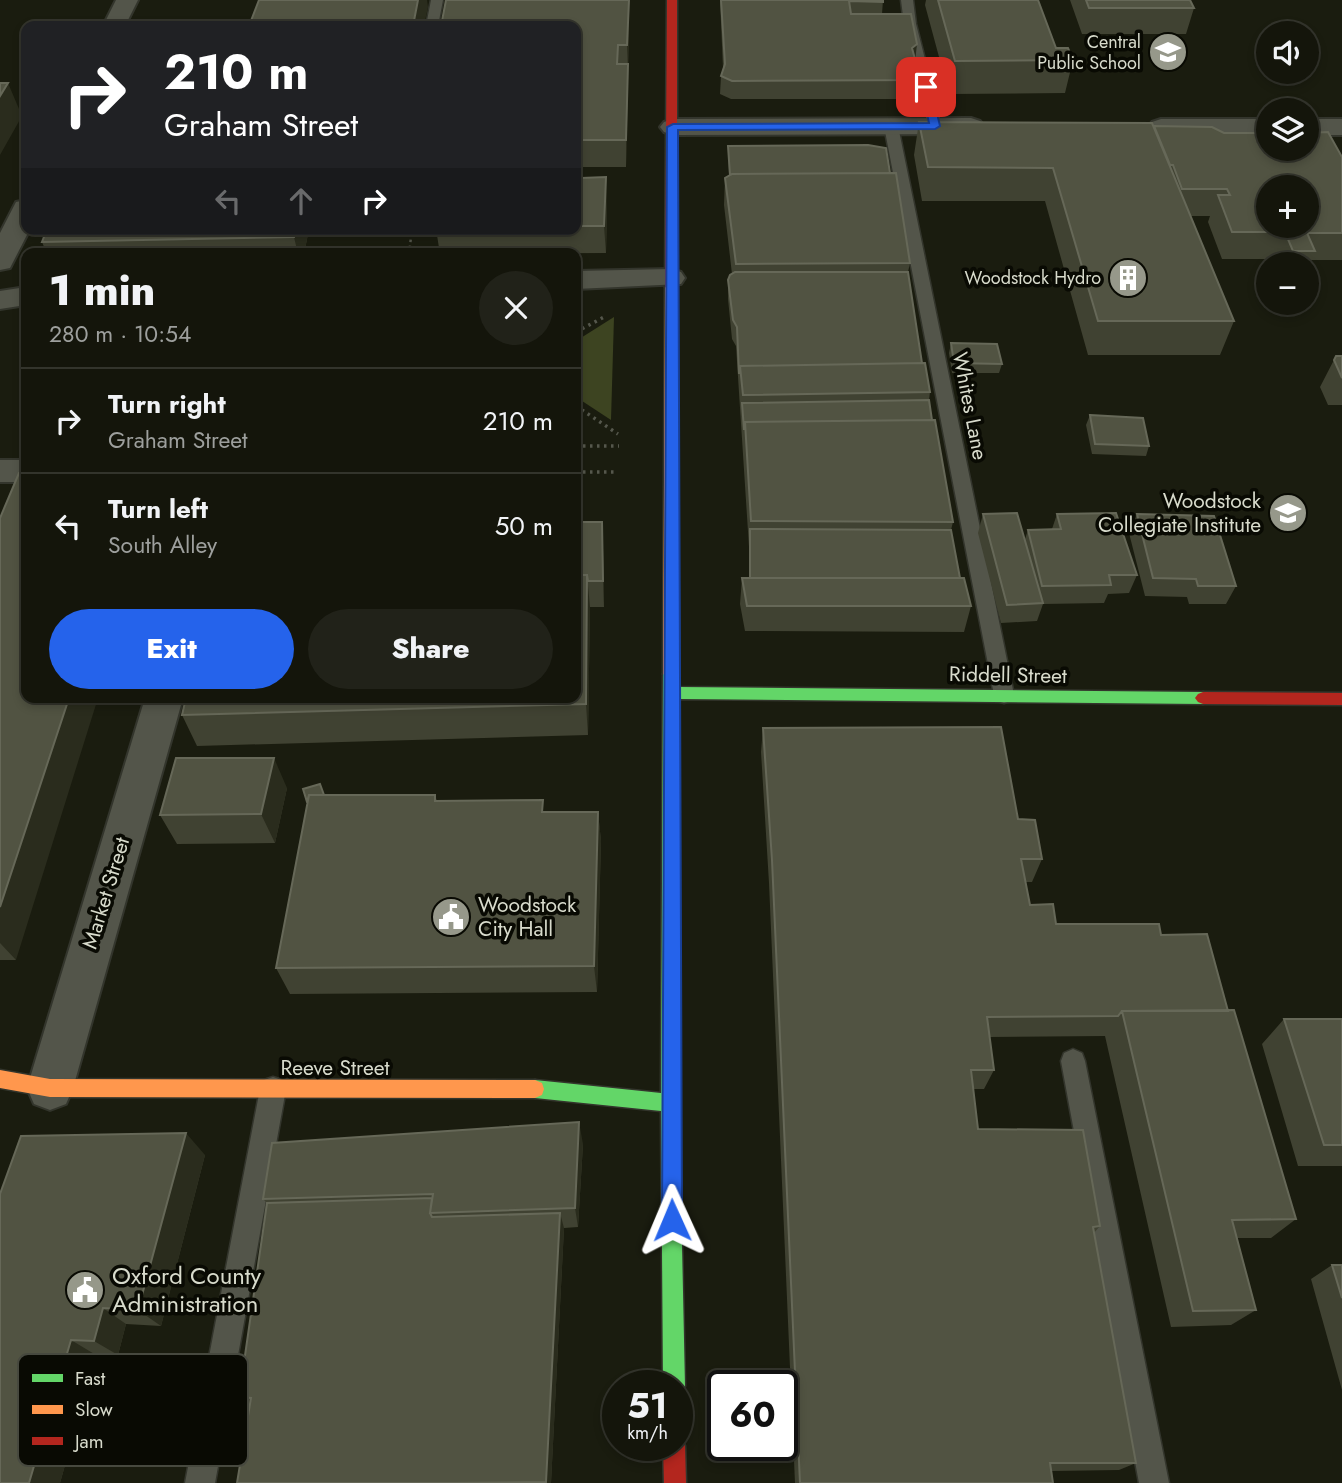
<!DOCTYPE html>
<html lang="en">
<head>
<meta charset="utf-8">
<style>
	body { margin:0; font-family:Jost,sans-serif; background:#212219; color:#f1f3f6; height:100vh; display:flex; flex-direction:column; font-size:26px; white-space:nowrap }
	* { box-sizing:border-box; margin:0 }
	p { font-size:23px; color:#9d9f9d }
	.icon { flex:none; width:38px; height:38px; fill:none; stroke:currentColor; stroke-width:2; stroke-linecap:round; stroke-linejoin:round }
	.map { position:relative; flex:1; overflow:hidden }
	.panel { position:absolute; left:21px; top:248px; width:560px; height:455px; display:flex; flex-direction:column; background:#14150b; border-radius:14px; box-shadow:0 4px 10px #0003,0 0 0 2px #33342c }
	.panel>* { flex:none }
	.hud { position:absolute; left:21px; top:21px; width:560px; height:214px; border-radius:14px; box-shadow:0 4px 10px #0003,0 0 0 2px #33342c; background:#202124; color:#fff; overflow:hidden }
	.tools { position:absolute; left:1256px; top:21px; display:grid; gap:14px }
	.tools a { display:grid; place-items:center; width:63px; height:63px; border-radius:50%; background:#14150b; box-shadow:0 4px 10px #0003,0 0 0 2px #33342c; font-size:35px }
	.speed { position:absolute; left:602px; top:1370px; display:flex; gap:14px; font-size:35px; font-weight:700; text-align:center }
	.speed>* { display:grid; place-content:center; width:91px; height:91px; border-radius:50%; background:#14150b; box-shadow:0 4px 10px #0003,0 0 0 2px #33342c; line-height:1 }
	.speed small { font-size:18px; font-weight:400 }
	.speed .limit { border:4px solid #111; border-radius:10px; background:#fff; color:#111 }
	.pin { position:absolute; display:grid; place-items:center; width:60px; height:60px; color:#fff; margin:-30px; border-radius:14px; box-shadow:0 4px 10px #0006 }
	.me { position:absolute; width:77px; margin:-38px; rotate:359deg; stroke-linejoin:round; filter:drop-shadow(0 0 5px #0008) }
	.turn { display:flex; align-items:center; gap:24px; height:147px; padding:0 28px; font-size:32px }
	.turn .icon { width:91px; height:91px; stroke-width:2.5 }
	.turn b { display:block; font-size:49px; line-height:60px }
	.lanes { display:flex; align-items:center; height:66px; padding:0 28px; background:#0003; justify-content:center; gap:35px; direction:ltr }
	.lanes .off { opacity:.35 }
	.round { display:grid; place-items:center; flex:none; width:74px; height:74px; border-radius:37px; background:#212219 }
	.overview { display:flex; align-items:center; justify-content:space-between; height:119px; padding:0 28px }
	h1 { font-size:42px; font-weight:800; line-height:52px }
	.action { display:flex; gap:14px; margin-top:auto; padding:14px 28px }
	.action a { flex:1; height:80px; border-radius:42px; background:#2563eb; color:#fff; font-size:28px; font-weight:800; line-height:80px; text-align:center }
	.action a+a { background:#212219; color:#f1f3f6 }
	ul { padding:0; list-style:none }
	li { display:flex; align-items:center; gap:21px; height:105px; padding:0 28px; border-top:2px solid #33342c }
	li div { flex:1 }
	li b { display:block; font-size:26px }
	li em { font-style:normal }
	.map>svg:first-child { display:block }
	.green { fill:#3d4421 }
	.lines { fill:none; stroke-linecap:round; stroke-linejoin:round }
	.lane-casing { stroke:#33352c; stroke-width:3 }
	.street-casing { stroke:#33352c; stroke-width:4 }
	.fast-casing { stroke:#33352c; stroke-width:3 }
	.slow-casing { stroke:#33352c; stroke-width:3 }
	.jam-casing { stroke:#33352c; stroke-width:3 }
	.path-far1 { stroke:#55574c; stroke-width:2.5; stroke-dasharray:2.5 3.5; stroke-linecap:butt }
	.path { stroke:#55574c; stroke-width:3.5; stroke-dasharray:2.5 4.5; stroke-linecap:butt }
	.lane { fill:#53554a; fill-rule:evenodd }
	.street { fill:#53554a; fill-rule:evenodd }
	.fast { fill:#63d668; fill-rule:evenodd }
	.slow { fill:#ff974d; fill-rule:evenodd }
	.jam { fill:#b3261e; fill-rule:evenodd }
	.wall { fill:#404232 }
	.shaded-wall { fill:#2a2c1d }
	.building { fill:#515342; stroke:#666858; stroke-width:2; fill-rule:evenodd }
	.route { fill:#2563eb; stroke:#184099; stroke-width:2 }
	.labels { text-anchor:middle; stroke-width:7; stroke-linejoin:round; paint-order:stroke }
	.far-poi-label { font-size:18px; fill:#d8dbcc; stroke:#090a03; text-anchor:end }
	.street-label { font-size:21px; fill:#d8dbcc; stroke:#090a03 }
	.poi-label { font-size:21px; fill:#d8dbcc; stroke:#090a03; text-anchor:end }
	.near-poi-label { font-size:24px; fill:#d8dbcc; stroke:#090a03; text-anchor:start }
	.key { fill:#090a03; stroke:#47493f; stroke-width:2 }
	.key-label { font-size:19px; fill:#d8dbcc }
</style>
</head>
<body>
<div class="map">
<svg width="1342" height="1483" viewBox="0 0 1342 1483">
	<rect width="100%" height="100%" fill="#1a1c0f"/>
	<path class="green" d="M614,317L611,420L576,397V341Z"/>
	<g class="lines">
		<defs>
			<path id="lane" d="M431,0H443L438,26H426Z
				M901,0H913L916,24L942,126L940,129L935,130L928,126L904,24Z
				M891,122L898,126L1014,695L1011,701L1004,703L997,701L994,695L884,126Z
				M1073,1049L1082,1053L1085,1061L1169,1483H1139L1061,1061L1064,1053Z
				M273,1077L282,1080L286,1089L215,1483H185L260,1089L264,1080Z"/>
			<path id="street" d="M116,0H138L125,26H103Z
				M971,118L980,121L984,126L980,131L971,134L673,135L664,132L660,127L664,122L673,119Z
				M1161,119H1269V135L1152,132L1148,127L1152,122Z
				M1307,119H1342V135H1307Z
				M26,200V229H30L10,268L0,270V233L16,202Z
				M671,269L681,272L685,278L681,284L576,289V271Z
				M26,287V305L0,309V291Z
				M0,460H26V482H0Z
				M145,698H183L73,1088L66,1104L50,1110L34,1104L27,1088Z"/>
			<path id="fast" d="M671,668L679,674V687L1203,692L1208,694L1211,698L1208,702L1203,704L679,699V1103L685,1386L682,1394L677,1395V1386H663L661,1111L535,1098L528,1095L526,1089L528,1083L535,1080L661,1093L663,674Z"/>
			<path id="slow" d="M671,283L677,287L679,674L671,680L663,674L665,287Z
				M0,1070L50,1079L535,1080L542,1083L544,1089L542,1095L535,1098L50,1097L0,1088Z"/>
			<path id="jam" d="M667,0H677V287L671,291L665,287Z
				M1203,692L1342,693V705L1203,704L1198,702L1195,698L1198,694Z
				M677,1436L682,1438L685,1446L686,1483H664L663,1446H677Z"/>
		</defs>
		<use href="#lane" class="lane-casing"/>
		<use href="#street" class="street-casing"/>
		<use href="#fast" class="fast-casing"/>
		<use href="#slow" class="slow-casing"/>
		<use href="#jam" class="jam-casing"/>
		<path class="path-far1" d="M411,234H440
			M409,254L412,229"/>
		<path class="path" d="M576,332L606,316
			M576,406L618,434
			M576,446H619
			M576,472H618"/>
		<use href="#lane" class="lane"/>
		<use href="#street" class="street"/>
		<use href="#fast" class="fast"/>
		<use href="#slow" class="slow"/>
		<use href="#jam" class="jam"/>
	</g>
	<path class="wall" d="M629,0V22L626,167H582L583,178L607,204L606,253L440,254L436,229H576V26Z
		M720,0H883L882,14L915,59L924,80L921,99H731L720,94L721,76L723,68Z
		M926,0H1038L1056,48L1073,60L1065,93L949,94L925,5Z
		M1070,0H1190L1194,8L1186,34H1082Z
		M919,122L1154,126L1224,133L1342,157V260H1311L1307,270V264H1276L1274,259H1222L1208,222L1210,216H1191L1234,321L1220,355H1088L1045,201H922L914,155Z
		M728,146L890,173L910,263L908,272L922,363L930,392L929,400L932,420L953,522L951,530L960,578L971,606L964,632L745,631L740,604L742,578H749V547L736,346L732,339L728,299V280L732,274L724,205L725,178L729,176Z
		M309,229L304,254H47L42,242Z
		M951,343L1002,364L999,373H952L949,353Z
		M1336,356H1342V405H1328L1320,387Z
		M1090,415L1149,446L1146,456L1092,454L1086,425Z
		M983,514L1025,539L1028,530L1052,529L1057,514L1137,575L1129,593L1108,594L1104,603L1043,604L1037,621L1001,623L978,533Z
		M1137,514L1236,586L1226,604H1189L1187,597L1145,596L1129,533Z
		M0,518L16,960H0Z
		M576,522L603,548L604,607H590L588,735L197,746L182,715L576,698Z
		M763,728L1018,819L1042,859L1032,882H1025L1030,905L1056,924L1161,935L1228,1011L1296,1219L1271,1238H1237L1256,1310L1231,1325L1171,1327L1105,1036L989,1037L994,1070L984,1089H973L978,1129L1100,1226L1094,1233L1136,1463L1119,1470L1052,1471L1053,1483H795L769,883L761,752Z
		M287,788L275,843L177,844L160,815Z
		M325,795H435L437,801L545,812H598L601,841L597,992L290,994L276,968Z
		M1284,1019H1342V1166H1298L1262,1044Z
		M583,1144L578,1227L564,1228L551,1483H237L250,1404L239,1397L267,1203L263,1199Z
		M205,1155L161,1326L126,1324L118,1355H96L60,1483L0,1194Z
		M1332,1265H1342V1390L1311,1279Z"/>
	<path class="shaded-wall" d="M418,0H427L428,7L424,26H413Z
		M629,0V22L628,71L627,45Z
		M917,44L915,62L912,48Z
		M628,64V90L626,167V140Z
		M8,83L22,116L0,155V96Z
		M606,177L607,204L606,253L604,226Z
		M296,229H309L304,254H298L294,237Z
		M602,522L603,548L604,607L603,581Z
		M587,575L590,607L588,735L586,704Z
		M69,698H98L16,960L0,943V907Z
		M274,758L287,788L275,843L261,814Z
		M598,812L601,841L597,992L594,966Z
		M579,1122L583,1144L578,1227L575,1208Z
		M186,1133L205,1155L161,1326L138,1310Z
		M560,1213L564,1228L551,1483H547L546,1482Z
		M103,1308L126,1324L118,1355L94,1341Z
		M71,1340L96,1355L60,1483H29Z"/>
	<path class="building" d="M259,0H418L413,26H249Z
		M446,0H629L627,45H618L617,64H628L626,140H576V26H441Z
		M721,0H883V2L849,1L851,14H911L917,44L912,48L916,63L921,65L924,80L732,81L721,76L725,64Z
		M938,0H1038L1056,48H1068L1073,60L955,61Z
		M1086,0H1190L1194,8H1089Z
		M0,83H8L0,96Z
		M919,122L1152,123L1234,321H1098L1053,168L928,167Z
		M1154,126L1212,127L1224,133H1269V149H1307V133L1328,132L1342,157V233H1307L1315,251H1293L1285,232H1232L1218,195H1230L1227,189H1182L1173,165H1170ZM1269,187H1307V226H1269Z
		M868,145L886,148L890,173L732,174L730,175L728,146Z
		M576,165H582L581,178L606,177L604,226H576Z
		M896,173L910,263L736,264L725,178L732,174Z
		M47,229H296L294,237L42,242Z
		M735,272H908L922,363L740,366L739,374L737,327L733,320L728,280L730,275Z
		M951,343L997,344L1002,364L954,363Z
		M1336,356H1342V378L1334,360Z
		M925,363L930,392L743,395L740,366Z
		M929,400L932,420L745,422L744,430L742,403Z
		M1090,415L1143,418L1149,446L1095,444Z
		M935,420L953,522L751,521L745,422Z
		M26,469V698H69L0,907V518L19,473Z
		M1017,513L1043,603L1007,605L983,514Z
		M1116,513L1137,575H1109L1111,585L1042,586L1028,530L1061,529L1057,514Z
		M1137,514L1214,516L1236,586H1198L1196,579L1153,578Z
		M576,522H602L603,581H588L587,575H576Z
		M750,529L951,530L960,578H750Z
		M576,575H587L586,704L182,715L186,698H576Z
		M742,578H964L971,606H747Z
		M1001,727L1018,819L1035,820L1042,859H1021L1030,905L1053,904L1056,924H1159L1161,935L1207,934L1228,1011H1122L1118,1016L987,1017L994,1070H971L978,1129L1083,1130L1100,1226L1093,1227L1136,1463H1050L1053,1483H800L772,860L763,728Z
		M176,758H274L261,814L160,815Z
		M320,784L324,795H309L307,802L303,789Z
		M309,795H435V801L543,800L542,812H598L594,966L276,968Z
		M1234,1010L1296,1219L1232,1220L1256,1310L1193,1311L1122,1011Z
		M1284,1019H1342V1145H1324Z
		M579,1122L575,1208L430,1213L433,1194L263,1199L272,1143Z
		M186,1133L138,1310L103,1308L94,1341L71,1340L29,1483H0V1194L21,1136Z
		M432,1198L430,1213L432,1217L560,1213L546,1482L452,1483H237L251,1398L239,1397L267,1203Z
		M1332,1265H1342V1298Z"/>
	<path class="route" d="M926,84L931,87L940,126L935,129L678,130L682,1220L679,1227L672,1230L665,1227L662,1220L667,127L673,124L929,123L921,87Z"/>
	<defs>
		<symbol id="school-disc" viewBox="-11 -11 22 22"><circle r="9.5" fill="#96988a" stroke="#090a03"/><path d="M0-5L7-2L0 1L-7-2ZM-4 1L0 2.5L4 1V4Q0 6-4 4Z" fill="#fff"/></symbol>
		<symbol id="building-disc" viewBox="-11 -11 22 22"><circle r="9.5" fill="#96988a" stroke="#090a03"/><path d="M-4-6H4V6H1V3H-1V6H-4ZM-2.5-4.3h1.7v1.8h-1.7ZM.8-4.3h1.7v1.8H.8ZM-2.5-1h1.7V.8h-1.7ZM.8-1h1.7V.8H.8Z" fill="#fff"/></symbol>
		<symbol id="civic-disc" viewBox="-11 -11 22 22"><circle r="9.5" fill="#96988a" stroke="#090a03"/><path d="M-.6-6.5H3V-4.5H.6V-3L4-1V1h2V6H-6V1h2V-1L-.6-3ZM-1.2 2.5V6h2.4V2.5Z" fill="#fff"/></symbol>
	</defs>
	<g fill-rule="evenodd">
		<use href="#school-disc" x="1146" y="30" width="44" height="44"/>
		<use href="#building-disc" x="1106" y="256" width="44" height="44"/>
		<use href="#school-disc" x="1266" y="491" width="44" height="44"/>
		<use href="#civic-disc" x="429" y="895" width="44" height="44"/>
		<use href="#civic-disc" x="63" y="1268" width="44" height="44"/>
	</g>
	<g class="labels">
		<g class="far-poi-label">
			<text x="1141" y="48">Central<tspan x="1141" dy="21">Public School</tspan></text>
			<text x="1101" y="284">Woodstock Hydro</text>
		</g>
		<g class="street-label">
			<text transform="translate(970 406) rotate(79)" y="7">Whites Lane</text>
			<text transform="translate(1008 675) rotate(1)" y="7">Riddell Street</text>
			<text transform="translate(106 893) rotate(-73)" y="7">Market Street</text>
			<text x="335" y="1075">Reeve Street</text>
		</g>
		<g class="poi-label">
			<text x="1261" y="508">Woodstock<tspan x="1261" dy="24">Collegiate Institute</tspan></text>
			<text x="478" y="912" text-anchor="start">Woodstock<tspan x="478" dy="24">City Hall</tspan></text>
		</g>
		<g class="near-poi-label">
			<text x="112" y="1284">Oxford County<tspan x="112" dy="28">Administration</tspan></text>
		</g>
	</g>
	<rect x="18" y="1354" width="230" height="112" rx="10" class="key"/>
	<rect x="32" y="1374" width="31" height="8" fill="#63d668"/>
	<rect x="32" y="1405" width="31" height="9" fill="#ff974d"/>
	<rect x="32" y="1437" width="31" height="8" fill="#b3261e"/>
	<g class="key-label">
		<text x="75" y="1385">Fast</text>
		<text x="75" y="1416">Slow</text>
		<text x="75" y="1448">Jam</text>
	</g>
</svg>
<div class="tools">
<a><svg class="icon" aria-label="sound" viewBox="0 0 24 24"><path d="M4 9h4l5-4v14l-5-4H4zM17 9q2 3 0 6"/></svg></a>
<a><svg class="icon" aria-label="layers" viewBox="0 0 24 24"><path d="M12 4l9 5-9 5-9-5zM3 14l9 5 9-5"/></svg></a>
<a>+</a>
<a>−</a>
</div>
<div class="speed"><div>51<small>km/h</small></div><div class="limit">60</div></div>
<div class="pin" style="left:926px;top:87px;background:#d93025"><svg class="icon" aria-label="arrive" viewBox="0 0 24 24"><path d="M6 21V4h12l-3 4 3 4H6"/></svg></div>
<svg class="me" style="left:672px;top:1220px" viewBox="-20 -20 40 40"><path d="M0-17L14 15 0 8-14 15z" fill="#2563eb" stroke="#fff" stroke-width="4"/></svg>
<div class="hud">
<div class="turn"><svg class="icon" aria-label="right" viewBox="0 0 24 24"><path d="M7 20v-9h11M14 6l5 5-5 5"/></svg><div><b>210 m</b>Graham Street</div></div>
<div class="lanes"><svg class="icon off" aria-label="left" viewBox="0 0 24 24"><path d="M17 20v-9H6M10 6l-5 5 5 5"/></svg><svg class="icon off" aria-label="ahead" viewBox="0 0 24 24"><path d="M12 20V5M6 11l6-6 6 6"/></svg><svg class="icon" aria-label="right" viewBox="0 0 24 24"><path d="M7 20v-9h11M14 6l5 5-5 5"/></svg></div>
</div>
<section class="panel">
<div class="overview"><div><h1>1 min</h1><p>280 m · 10:54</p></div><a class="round"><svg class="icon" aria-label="close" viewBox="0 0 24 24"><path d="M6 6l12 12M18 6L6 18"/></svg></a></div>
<ul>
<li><svg class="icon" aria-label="right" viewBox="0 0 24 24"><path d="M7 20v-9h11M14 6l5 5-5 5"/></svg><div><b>Turn right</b><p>Graham Street</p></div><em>210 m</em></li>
<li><svg class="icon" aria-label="left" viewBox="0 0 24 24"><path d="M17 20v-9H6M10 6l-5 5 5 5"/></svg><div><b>Turn left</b><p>South Alley</p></div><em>50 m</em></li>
</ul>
<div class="action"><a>Exit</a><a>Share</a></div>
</section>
</div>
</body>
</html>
